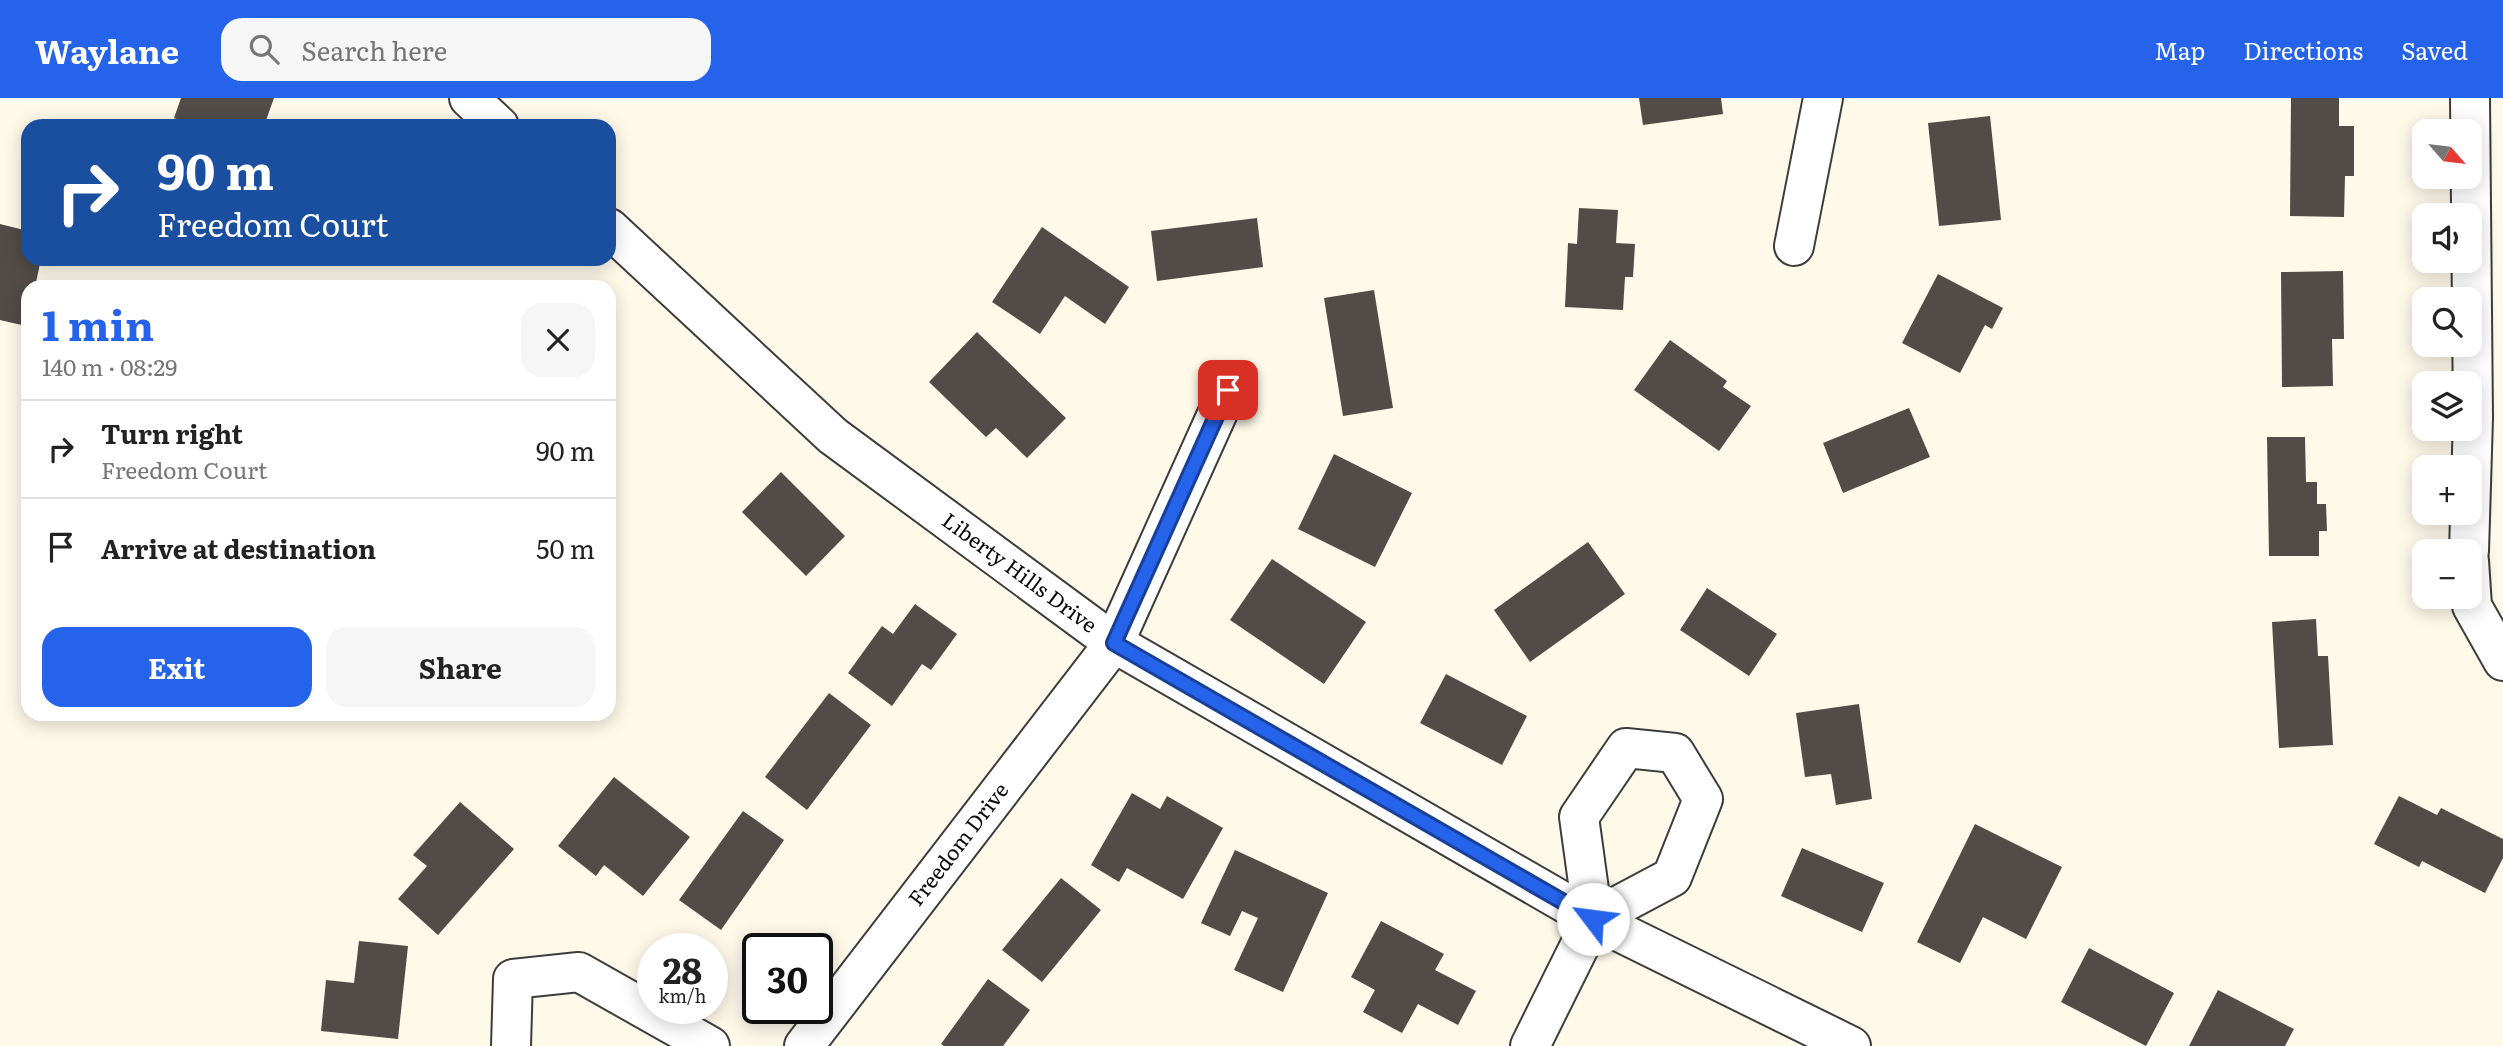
<!DOCTYPE html>
<html lang="en">
<head>
<meta charset="utf-8">
<style>
	body { margin:0; font-family:Literata,serif; background:#f6f6f6; color:#222; height:100vh; display:flex; flex-direction:column; font-size:26px; white-space:nowrap }
	* { box-sizing:border-box; margin:0 }
	p { font-size:23px; color:#767676 }
	.icon { flex:none; width:38px; height:38px; fill:none; stroke:currentColor; stroke-width:2; stroke-linecap:round; stroke-linejoin:round }
	.map { position:relative; flex:1; overflow:hidden }
	.drawer { position:absolute; left:21px; top:182px; width:595px; height:441px; display:flex; flex-direction:column; background:#fff; border-radius:21px; box-shadow:0 4px 18px #0003 }
	.drawer>* { flex:none }
	.guide { position:absolute; left:21px; top:21px; width:595px; height:147px; border-radius:21px; box-shadow:0 4px 18px #0003; background:#1a4fa0; color:#fff; overflow:hidden }
	.needle { width:46px; rotate:118deg }
	.buttons { position:absolute; left:2412px; top:21px; display:grid; gap:14px }
	.buttons a { display:grid; place-items:center; width:70px; height:70px; border-radius:14px; background:#fff; box-shadow:0 4px 18px #0003; font-size:35px }
	.speed { position:absolute; left:637px; top:835px; display:flex; gap:14px; font-size:35px; font-weight:700; text-align:center }
	.speed>* { display:grid; place-content:center; width:91px; height:91px; border-radius:50%; background:#fff; box-shadow:0 4px 18px #0003; line-height:1 }
	.speed small { font-size:18px; font-weight:400 }
	.speed .limit { border:4px solid #111; border-radius:10px; background:#fff; color:#111 }
	.pin { position:absolute; display:grid; place-items:center; width:60px; height:60px; color:#fff; margin:-30px; border-radius:14px; box-shadow:0 4px 10px #0006 }
	.me { position:absolute; width:77px; margin:-38px; rotate:300deg; stroke-linejoin:round; filter:drop-shadow(0 0 5px #0008) }
	.turn { display:flex; align-items:center; gap:24px; height:147px; padding:0 21px; font-size:32px }
	.turn .icon { width:91px; height:91px; stroke-width:2.5 }
	.turn b { display:block; font-size:49px; line-height:60px }
	.round { display:grid; place-items:center; flex:none; width:74px; height:74px; border-radius:21px; background:#f6f6f6 }
	.headline { display:flex; align-items:center; justify-content:space-between; height:119px; padding:0 21px }
	h1 { font-size:42px; font-weight:700; line-height:52px; color:#2563eb }
	.button { display:flex; gap:14px; margin-top:auto; padding:14px 21px }
	.button a { flex:1; height:80px; border-radius:21px; background:#2563eb; color:#fff; font-size:28px; font-weight:700; line-height:80px; text-align:center }
	.button a+a { background:#f6f6f6; color:#222 }
	ul { padding:0; list-style:none }
	li { display:flex; align-items:center; gap:21px; height:98px; padding:0 21px; border-top:2px solid #e0e0e0 }
	li div { flex:1 }
	li b { display:block; font-size:26px }
	li em { font-style:normal }
	header { display:flex; align-items:center; gap:42px; box-sizing:border-box; height:98px; padding:0 35px; background:#2563eb; color:#fff }
	header strong { font-size:33px }
	nav { display:flex; gap:38px; margin-inline-start:auto; font-size:24px }
	.search { width:490px; height:63px; background:#f6f6f6; display:flex; align-items:center; gap:18px; box-sizing:border-box; padding:0 24px; border-radius:21px; color:#767676; font-size:26px }
	.map>svg:first-child { display:block }
	.building { fill:#524b47 }
	.lines { fill:none; stroke-linecap:round; stroke-linejoin:round }
	.street-casing { stroke:#3d3d3d; stroke-width:42 }
	.street { stroke:#fff; stroke-width:38 }
	.route-casing { stroke:#184099; stroke-width:18 }
	.route { stroke:#2563eb; stroke-width:12 }
	.labels { text-anchor:middle; stroke-width:7; stroke-linejoin:round; paint-order:stroke }
	.street-label { font-size:21px; fill:#0a0a0a; stroke:#fff }
</style>
</head>
<body>
<header>
<strong>Waylane</strong>
<div class="search"><svg class="icon" aria-label="search" viewBox="0 0 24 24"><circle cx="10" cy="10" r="6"/><path d="M15 15l6 6"/></svg>Search here</div>
<nav><a>Map</a><a>Directions</a><a>Saved</a></nav>
</header>
<div class="map">
<svg width="2503" height="948" viewBox="0 0 2503 948">
	<rect width="100%" height="100%" fill="#fef9e9"/>
	<path class="building" d="M181,0H274L264,28H196L174,20Z
		M1639,0H1721L1723,16L1643,27Z
		M2291,0H2339V28H2354V78H2345L2344,119L2290,118Z
		M1990,18L2001,122L1939,128L1928,25Z
		M1579,110L1618,112L1616,145L1635,146L1633,179H1625L1623,212L1565,209L1568,145L1577,146Z
		M1257,120L1263,169L1157,183L1151,133Z
		M0,126L28,133V161H41L35,189H28L26,228L0,222Z
		M1042,129L1129,189L1105,226L1065,198L1040,236L992,204Z
		M2343,173L2344,241H2332L2333,288L2282,289L2281,174Z
		M1938,176L2003,210L1992,231L1985,227L1960,275L1902,245Z
		M1374,192L1393,310L1343,318L1324,200Z
		M977,234L1066,320L1027,360L996,330L986,339L929,284Z
		M1670,242L1727,283L1723,289L1751,308L1719,353L1634,292Z
		M1909,310L1930,359L1843,395L1823,345Z
		M2267,339H2305L2306,384H2317V406H2326L2327,433H2319V458H2269Z
		M1334,356L1412,395L1375,469L1298,431Z
		M781,374L845,438L806,478L742,414Z
		M1588,444L1625,496L1530,564L1494,512Z
		M1272,461L1366,524L1324,586L1230,522Z
		M1707,490L1777,536L1749,578L1680,532Z
		M915,506L957,536L931,572L922,566L892,608L848,575L882,528L893,536Z
		M2316,521L2318,558H2328L2333,647L2279,650L2272,524Z
		M1446,576L1527,618L1502,667L1420,625Z
		M829,595L871,627L807,712L765,679Z
		M1859,606L1872,701L1836,707L1831,676L1805,679L1796,615Z
		M614,679L690,739L643,798L604,767L596,778L558,748Z
		M1132,695L1160,711L1167,698L1223,730L1183,801L1127,770L1119,784L1091,767Z
		M2399,698L2437,717L2441,710L2503,741V760L2485,795L2422,763L2419,769L2374,746Z
		M460,704L514,751L438,837L398,801L427,768L413,757Z
		M743,713L784,742L721,832L679,802Z
		M1975,726L2062,769L2026,841L1983,819L1960,865L1917,844Z
		M1802,750L1884,785L1862,834L1781,798Z
		M1235,752L1328,795L1283,894L1234,872L1258,820L1242,813L1230,838L1201,825Z
		M1061,780L1101,812L1042,884L1002,852Z
		M1381,823L1444,856L1435,872L1476,893L1458,927L1418,906L1402,935L1363,914L1375,892L1351,879Z
		M359,843L408,848L398,941L321,933L326,882L354,885Z
		M2089,850L2174,895L2146,948L2061,904Z
		M988,881L1030,912L1003,948H944L941,946Z
		M2218,892L2294,931L2285,948H2189Z"/>
	<g class="lines">
		<defs>
			<g id="street">
				<path d="M469,0L499,28"/>
				<path id="s1" d="M609,130L833,338L1114,545L1593,821L1851,948"/>
				<path d="M1794,148L1823,0"/>
				<path d="M2469,453L2473,320L2470,0"/>
				<path d="M2469,463L2472,508L2503,563"/>
				<path d="M1626,650L1675,655L1703,701L1672,779L1593,821L1579,719Z"/>
				<path d="M511,948L513,881L579,874L710,948"/>
				<path id="s2" d="M804,948L1114,545L1228,292"/>
				<path d="M1530,948L1593,821"/>
			</g>
		</defs>
		<use href="#street" class="street-casing"/>
		<use href="#street" class="street"/>
	</g>
	<g class="lines">
		<defs>
			<path id="route" d="M1228,292L1114,545L1593,821"/>
		</defs>
		<use href="#route" class="route-casing"/>
		<use href="#route" class="route"/>
	</g>
	<g class="labels">
		<g class="street-label">
			<text dy="7" stroke="none"><textPath href="#s1" startOffset="537">Liberty Hills Drive</textPath></text>
			<text dy="7" stroke="none"><textPath href="#s2" startOffset="254">Freedom Drive</textPath></text>
		</g>
	</g>
</svg>
<div class="buttons">
<a><svg class="needle" viewBox="-14 -14 28 28"><path d="M0-13l5 13h-10z" fill="#e53935"/><path d="M0 13l5-13h-10z" fill="#767676"/></svg></a>
<a><svg class="icon" aria-label="sound" viewBox="0 0 24 24"><path d="M4 9h4l5-4v14l-5-4H4zM17 9q2 3 0 6"/></svg></a>
<a><svg class="icon" aria-label="search" viewBox="0 0 24 24"><circle cx="10" cy="10" r="6"/><path d="M15 15l6 6"/></svg></a>
<a><svg class="icon" aria-label="layers" viewBox="0 0 24 24"><path d="M12 4l9 5-9 5-9-5zM3 14l9 5 9-5"/></svg></a>
<a>+</a>
<a>−</a>
</div>
<div class="speed"><div>28<small>km/h</small></div><div class="limit">30</div></div>
<div class="pin" style="left:1228px;top:292px;background:#d93025"><svg class="icon" aria-label="arrive" viewBox="0 0 24 24"><path d="M6 21V4h12l-3 4 3 4H6"/></svg></div>
<svg class="me" style="left:1593px;top:821px" viewBox="-20 -20 40 40"><circle r="19" fill="#fff"/><path d="M0-13L10 11 0 6-10 11z" fill="#2563eb"/></svg>
<div class="guide">
<div class="turn"><svg class="icon" aria-label="right" viewBox="0 0 24 24"><path d="M7 20v-9h11M14 6l5 5-5 5"/></svg><div><b>90 m</b>Freedom Court</div></div>
</div>
<section class="drawer">
<div class="headline"><div><h1>1 min</h1><p>140 m · 08:29</p></div><a class="round"><svg class="icon" aria-label="close" viewBox="0 0 24 24"><path d="M6 6l12 12M18 6L6 18"/></svg></a></div>
<ul>
<li><svg class="icon" aria-label="right" viewBox="0 0 24 24"><path d="M7 20v-9h11M14 6l5 5-5 5"/></svg><div><b>Turn right</b><p>Freedom Court</p></div><em>90 m</em></li>
<li><svg class="icon" aria-label="arrive" viewBox="0 0 24 24"><path d="M6 21V4h12l-3 4 3 4H6"/></svg><div><b>Arrive at destination</b></div><em>50 m</em></li>
</ul>
<div class="button"><a>Exit</a><a>Share</a></div>
</section>
</div>
</body>
</html>
